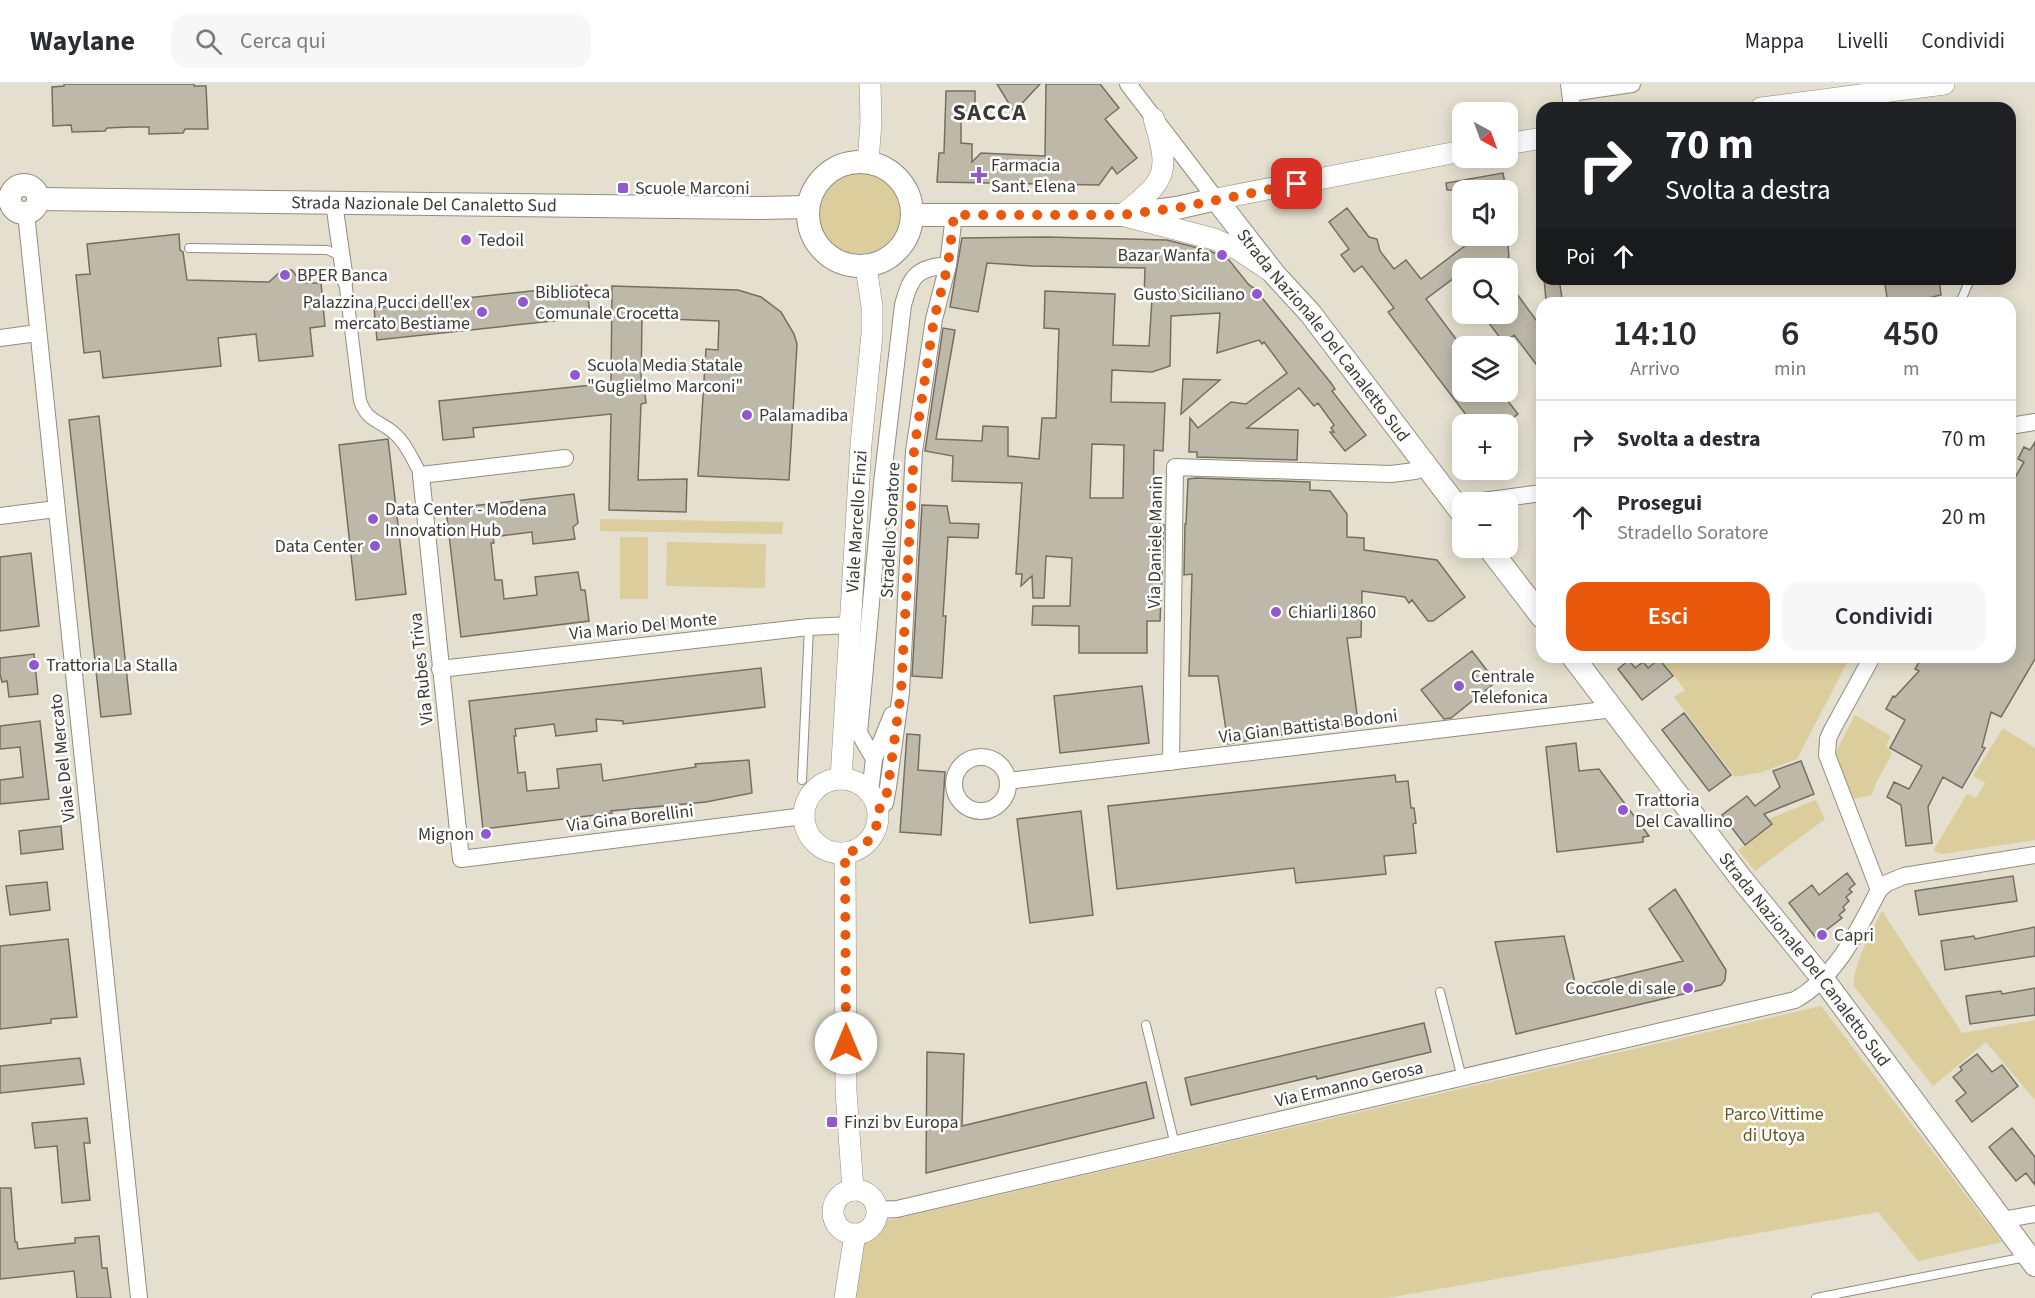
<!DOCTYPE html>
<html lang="it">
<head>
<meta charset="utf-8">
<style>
	body { margin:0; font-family:"Source Sans 3",sans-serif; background:#f7f7f7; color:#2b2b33; height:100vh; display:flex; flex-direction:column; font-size:22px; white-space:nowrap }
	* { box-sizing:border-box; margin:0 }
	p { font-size:20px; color:#7c7c81 }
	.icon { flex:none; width:33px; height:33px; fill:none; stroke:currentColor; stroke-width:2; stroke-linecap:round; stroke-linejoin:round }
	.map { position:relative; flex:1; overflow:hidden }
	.details { position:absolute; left:1536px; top:213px; width:480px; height:366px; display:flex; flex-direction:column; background:#fff; border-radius:18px; box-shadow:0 3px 15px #0003 }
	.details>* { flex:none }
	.banner { position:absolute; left:1536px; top:18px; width:480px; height:183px; border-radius:18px; box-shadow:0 3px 15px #0003; background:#202124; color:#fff; overflow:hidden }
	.needle { width:39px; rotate:139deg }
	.fabs { position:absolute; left:1452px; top:18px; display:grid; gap:12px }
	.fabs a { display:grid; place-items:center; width:66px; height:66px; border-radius:12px; background:#fff; box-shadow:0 3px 15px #0003; font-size:30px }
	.pin { position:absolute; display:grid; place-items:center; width:51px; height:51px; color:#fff; margin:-26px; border-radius:12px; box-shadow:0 3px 9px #0006 }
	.me { position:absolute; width:66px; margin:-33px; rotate:0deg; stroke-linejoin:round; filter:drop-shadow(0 0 4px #0008) }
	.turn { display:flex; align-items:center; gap:21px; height:126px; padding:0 30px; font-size:27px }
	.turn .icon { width:78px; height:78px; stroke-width:2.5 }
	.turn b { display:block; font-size:42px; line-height:51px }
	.then { display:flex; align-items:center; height:57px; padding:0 30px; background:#0003; gap:12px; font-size:22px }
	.eta { display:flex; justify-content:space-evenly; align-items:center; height:102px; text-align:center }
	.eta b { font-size:36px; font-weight:600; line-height:42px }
	.cta { display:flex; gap:12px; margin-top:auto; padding:12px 30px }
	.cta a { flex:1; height:69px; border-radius:18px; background:#ea580c; color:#fff; font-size:24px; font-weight:600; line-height:69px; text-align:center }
	.cta a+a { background:#f7f7f7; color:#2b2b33 }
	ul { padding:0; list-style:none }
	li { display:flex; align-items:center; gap:18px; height:78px; padding:0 30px; border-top:2px solid #e1e1e2 }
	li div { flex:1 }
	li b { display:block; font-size:22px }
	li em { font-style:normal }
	header { display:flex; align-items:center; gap:36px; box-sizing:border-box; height:84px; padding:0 30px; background:#fff; border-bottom:2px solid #e1e1e2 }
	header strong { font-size:28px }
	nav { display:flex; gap:33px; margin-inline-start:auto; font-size:21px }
	.search { width:420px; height:54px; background:#f7f7f7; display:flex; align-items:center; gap:15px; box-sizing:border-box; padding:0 21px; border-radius:18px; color:#7c7c81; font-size:22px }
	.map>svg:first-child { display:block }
	.green { fill:#dccd9d }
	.building { fill:#bdb8a8; stroke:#747061; stroke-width:1.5; fill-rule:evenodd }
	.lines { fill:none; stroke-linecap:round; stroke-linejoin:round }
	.service-casing { stroke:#928d7e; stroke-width:10 }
	.pedestrian-casing { stroke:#928d7e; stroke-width:14 }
	.minor-casing { stroke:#928d7e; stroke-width:18 }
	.tertiary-casing { stroke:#928d7e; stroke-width:22 }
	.secondary-casing { stroke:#928d7e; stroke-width:24 }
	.service { stroke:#fff; stroke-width:8 }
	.pedestrian { stroke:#fff; stroke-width:12 }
	.minor { stroke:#fff; stroke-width:16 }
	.tertiary { stroke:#fff; stroke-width:21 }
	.secondary { stroke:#fff; stroke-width:22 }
	.route { stroke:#ea580c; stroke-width:10; stroke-dasharray:0 18 }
	.poi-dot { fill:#9158d0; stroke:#fff; stroke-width:2 }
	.labels { text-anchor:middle; stroke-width:5; stroke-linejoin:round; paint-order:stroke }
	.poi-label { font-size:18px; fill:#3c3a34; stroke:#fff; text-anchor:start }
	.street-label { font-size:18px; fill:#3c3a34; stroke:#fff }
	.park-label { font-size:18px; fill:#665722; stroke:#fff }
	.district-label { font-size:24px; font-weight:bold; letter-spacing:1.5px; fill:#3c3a34; stroke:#fff }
</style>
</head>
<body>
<header>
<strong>Waylane</strong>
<div class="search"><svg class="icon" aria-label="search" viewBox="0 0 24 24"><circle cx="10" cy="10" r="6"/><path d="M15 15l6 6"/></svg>Cerca qui</div>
<nav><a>Mappa</a><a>Livelli</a><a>Condividi</a></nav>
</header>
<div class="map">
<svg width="2035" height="1214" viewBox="0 0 2035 1214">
	<rect width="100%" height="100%" fill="#e4dfce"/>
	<path class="green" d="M818 129a41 41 0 1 1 82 0a41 41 0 1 1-82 0Z
		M600,435L783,438L782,450L600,447Z
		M620,453H648V515H620Z
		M667,458L766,460L765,504L666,502Z
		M1633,573H1850L1797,675L1762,688L1735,693L1674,613L1685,606L1660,573L1647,583L1642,577L1638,579Z
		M1855,631L1891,652L1886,661L1892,670L1876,699L1872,711L1848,716L1835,684L1837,666Z
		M2003,644L2035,664V756L1943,770L1933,767L1967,710L1976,714L1985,699L1973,692Z
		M1816,716L1825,735L1755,787L1738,766L1773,741L1769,735Z
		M1882,827L1962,949L2035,936V1016L1986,958L1933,1002L1853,901C1856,874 1870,851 1882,827Z
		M1821,922L2002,1158L1918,1177L1878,1128L1387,1214H853L855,1159L886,1137Z"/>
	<path class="building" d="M64,0H194V2H206L208,45H185L183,49L149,50V43H131L107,44L105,47L72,48L71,41L53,42L52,3L64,2Z
		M997,0H1040L1014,28Z
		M1046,0H1100L1119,24L1105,35L1137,74L1117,90L1112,83L1099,101L937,98L939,69H944L946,7H975V23H972V33H961V59L972,60V78L981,69L1045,72Z
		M1503,89L1506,106H1447L1446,99Z
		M1347,124L1369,153L1377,155L1380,167L1394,185L1406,176L1421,195L1478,152H1507L1509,173L1494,184H1462V188L1426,215L1462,263V308H1501L1518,330L1504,340H1473L1388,228L1394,224L1362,182L1354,188L1341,171L1349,165L1329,138Z
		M179,150L180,166L183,168L187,196L269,198L282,186H292L302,199H321L325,242L310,244L313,272L259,277L256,250L218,254L221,282L103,294L100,267L84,269L76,191L90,190L87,160Z
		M1047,153L1167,156L1210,167L1229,176L1249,201L1254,204L1331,299L1335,305L1332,307L1366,351L1345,367L1330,348H1334L1331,344L1334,341L1318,319L1314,322L1299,304L1247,344L1298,346L1297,376L1197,373V368H1189L1190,334L1198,344L1231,318L1246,320L1287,289L1264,258L1262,260L1259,256L1217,269L1220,229L1171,232L1170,282L1152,288L1112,286L1111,318L1165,319L1163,367L1154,366L1153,416H1161L1160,442L1164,441L1160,537H1147V569H1079V542L1032,541L1033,522H1070L1072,474L1046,472L1044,514H1033L1032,492L1021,502L1022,490H1016L1022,399L952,397L953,372L925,367L943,244L955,246L936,355L982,357L983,342L1008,343V372L1039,375L1042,334H1056L1059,245L1044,244L1045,207L1115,210L1113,261L1149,262L1152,215H1144L1145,184L1033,182L987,179L978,228L950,223L962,154ZM1092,360L1124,361L1123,414H1090Z
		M1544,195H1559L1562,214L1546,216Z
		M1884,195H1939L1941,211L1928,214L1929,219H1888Z
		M1508,198L1542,244V288L1514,251L1504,259L1482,230H1508Z
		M587,201L590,233L377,256L374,224Z
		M612,202L738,206L761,213L781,228L794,250L797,260L789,396L698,392L706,265L718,266L719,237L642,234L641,302L644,301L646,319L641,320L638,396L687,395L686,428L609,426L611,330L473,344L474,353L443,356L439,317L611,299Z
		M1183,295L1220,296L1181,330Z
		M99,332L131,630L101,633L69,336Z
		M388,355L406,510L356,516L339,361Z
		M2035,358V575L2001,633L1991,628L1982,663L1985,664L1962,704L1943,693L1928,723L1932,759L1906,762L1901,721L1887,713L1894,698L1909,705L1922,682L1890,664L1905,636L1886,625L1893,612L1895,613L1919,587L1915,585L1922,573H2010V402L2024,378L2018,375L2024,363L2030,366Z
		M1196,394L1310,398V406L1330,407L1347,430V453L1364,454V466L1437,476L1465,513L1433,537H1428L1412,516L1409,519L1405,513L1362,507L1361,553L1347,554L1358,638L1228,660L1218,592H1189L1192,490L1184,491L1185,440H1186L1188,395Z
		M574,410L578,439L573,443L575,455L533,460L532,448L493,453L494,459H491L495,496H502L504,515L537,511L535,493L578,488L581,506H585L589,537L461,553L446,425Z
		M922,421L947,422L950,439L979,440L978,454L948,453L943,532H946L942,594L912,592Z
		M31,469L39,542L0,547V473Z
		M1472,567L1496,598L1451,634L1444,635L1421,606Z
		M34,570L38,610L9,613L7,597L2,598L0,590V574Z
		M1659,575L1673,592L1642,616L1618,585L1629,576L1635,584L1643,578L1648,584Z
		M761,584L765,623L623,640V637L596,635L597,647L556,652L554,640L515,645L516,652H514L518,689L525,688L527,707L559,704L557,685L601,680L603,697L696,683L695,680L749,676L752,709L706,718L611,727L612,729L483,745L469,617Z
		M1142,602L1149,659L1060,669L1054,612Z
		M1684,629L1731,691L1709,707L1662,646Z
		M40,637L49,715L0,720V696L23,693L20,663L0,665V642Z
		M907,650L920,651L918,686L945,688L941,751L900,748Z
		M1576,659L1579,687L1599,685L1649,752L1643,753V758L1557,768L1546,663Z
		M1801,677L1814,710L1764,730L1772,740L1745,761L1722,731L1747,712L1755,722L1780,703L1773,687Z
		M1395,691L1396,698L1408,697L1411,724H1414L1416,739L1413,740L1416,769L1384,772L1386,790L1296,799L1294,784L1117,805L1108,722Z
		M1081,727L1093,831L1030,839L1017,735Z
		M61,742L63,765L21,770L19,747Z
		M1847,789L1855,800L1849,805L1852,808L1846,813L1849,817L1843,823L1845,826L1839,831L1842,834L1816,854L1789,819L1812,801L1819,811Z
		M2013,792L2017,817L1919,831L1915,807Z
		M47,798L50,826L10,831L6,802Z
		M1675,805L1726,886L1725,896L1721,901L1516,950L1495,858L1564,852L1576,903L1683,877L1649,825Z
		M2035,843V872L1945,886L1941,857L1974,852L1975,855Z
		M68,855L77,933L51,935V939L0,945V862Z
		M2035,904V931L1970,940L1966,912L2001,907L2002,910Z
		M1424,939L1431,968L1317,995L1316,992L1191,1021L1185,994Z
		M927,968L964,970L962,1042L1146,998L1154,1034L926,1089Z
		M1977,970L1992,988L2002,981L2018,1002L1972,1038L1956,1017L1966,1009L1953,993L1962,986L1960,983Z
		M80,974L84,1000L0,1009V982Z
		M87,1034L90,1059H84L90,1116L62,1119L57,1062L35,1064L32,1039Z
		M2012,1044L2035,1073V1101L2026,1089L2016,1097L1989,1063Z
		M0,1104H11L15,1158H17L18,1165L75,1159V1154L99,1152L102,1184H107L111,1214H77L74,1187L0,1195Z"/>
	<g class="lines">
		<defs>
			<path id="service" d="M189,164L327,166L341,172
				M1960,219L1970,195
				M802,696L809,543
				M1440,908L1462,994
				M1146,941L1175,1061
				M1816,1214L2026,1173"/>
			<path id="pedestrian" d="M345,196L360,317C368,338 377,335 393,348C406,359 413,376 421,391"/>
			<path id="minor" d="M1128,0L1216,115
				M1569,0L1572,24
				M1570,9L1632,0
				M334,119L345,196
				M26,129L139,1214
				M0,254L37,249
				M2010,342L2035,338
				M565,374L421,391L461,775L804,732
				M1475,418L1542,409
				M0,432L56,425
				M1872,573L1832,646L1828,655L1827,671L1879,806
				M440,585L809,543L851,541
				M954 700a27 27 0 1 1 54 0a27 27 0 1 1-54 0Z
				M874,675L892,631
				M1171,678L1175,383L1391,390L1415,387L1427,382
				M1008,697L1613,625
				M870,708L874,675L859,649L882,399L903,221C911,191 917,184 948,181
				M877,726L885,719L888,703L901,608L914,367L934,235L948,181L954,131
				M877,1126L897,1125L1795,916C1837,892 1857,848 1879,806L1887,799L1904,792L2035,771
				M2002,1136L2035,1130"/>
			<g id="tertiary">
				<path d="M1761,24L1944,0"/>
				<path d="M1508,60L1542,54"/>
				<path d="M868,78L871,38L870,0"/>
				<path d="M1216,115L1462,67"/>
				<path d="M1122,131C1166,96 1171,90 1154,35"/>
				<path d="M1125,132L1214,155L1239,166L1269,186"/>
				<circle cx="841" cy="732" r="37"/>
				<path id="s1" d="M841,695L861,360L872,250V223L866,182"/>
				<path d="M845,769L846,1007L853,1106"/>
				<circle cx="855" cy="1128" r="22"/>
				<path d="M845,1214L855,1150"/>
			</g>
			<g id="secondary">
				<circle cx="860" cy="130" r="52"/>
				<circle cx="24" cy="115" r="14"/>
				<path id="s2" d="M38,115L757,124L808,123"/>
				<path id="s3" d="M913,131H1122L1177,124L1216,115L1275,191L1310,229L1462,429"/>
				<path d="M1489,464L1542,533"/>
				<path id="s4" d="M1573,573L1740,793L1823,895L2035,1181"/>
			</g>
		</defs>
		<use href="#service" class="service-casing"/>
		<use href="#pedestrian" class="pedestrian-casing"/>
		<use href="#minor" class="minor-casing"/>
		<use href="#tertiary" class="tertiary-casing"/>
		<use href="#secondary" class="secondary-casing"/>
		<use href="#service" class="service"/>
		<use href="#pedestrian" class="pedestrian"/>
		<use href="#minor" class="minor"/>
		<use href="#tertiary" class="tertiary"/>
		<use href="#secondary" class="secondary"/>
	</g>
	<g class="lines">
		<path class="route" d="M846,959L845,769C868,765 879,747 878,726L885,719L888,703L901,608L914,367L934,235L948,181L954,131H1122L1177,124L1297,100"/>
	</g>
	<g class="poi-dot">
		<path d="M976 82h6v6h6v6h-6v6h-6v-6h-6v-6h6z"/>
		<rect x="617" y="98" width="12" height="12" rx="3"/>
		<circle cx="466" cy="156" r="6"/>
		<circle cx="1222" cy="171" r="6"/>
		<circle cx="285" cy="191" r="6"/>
		<circle cx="1257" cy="210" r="6"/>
		<circle cx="523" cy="218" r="6"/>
		<circle cx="482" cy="228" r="6"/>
		<circle cx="575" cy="291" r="6"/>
		<circle cx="747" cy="331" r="6"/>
		<circle cx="373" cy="435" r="6"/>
		<circle cx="375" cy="462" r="6"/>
		<circle cx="1276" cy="528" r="6"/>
		<circle cx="34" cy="581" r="6"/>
		<circle cx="1459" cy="602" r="6"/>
		<circle cx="1623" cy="726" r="6"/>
		<circle cx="486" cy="750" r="6"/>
		<circle cx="1822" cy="851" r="6"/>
		<circle cx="1688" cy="904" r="6"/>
		<rect x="826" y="1032" width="12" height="12" rx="3"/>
	</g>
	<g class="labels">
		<g class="poi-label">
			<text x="991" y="87">Farmacia<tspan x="991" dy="21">Sant. Elena</tspan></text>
			<text x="635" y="110">Scuole Marconi</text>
			<text x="478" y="162">Tedoil</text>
			<text x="1210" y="177" text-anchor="end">Bazar Wanfa</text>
			<text x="297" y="197">BPER Banca</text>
			<text x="535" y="214">Biblioteca<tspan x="535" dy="21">Comunale Crocetta</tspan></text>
			<text x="1245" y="216" text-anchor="end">Gusto Siciliano</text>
			<text x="470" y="224" text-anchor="end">Palazzina Pucci dell'ex<tspan x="470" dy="21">mercato Bestiame</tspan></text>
			<text x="587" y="287">Scuola Media Statale<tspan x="587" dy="21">"Guglielmo Marconi"</tspan></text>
			<text x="759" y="337">Palamadiba</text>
			<text x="385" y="431">Data Center - Modena<tspan x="385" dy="21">Innovation Hub</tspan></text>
			<text x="363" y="468" text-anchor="end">Data Center</text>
			<text x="1288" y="534">Chiarli 1860</text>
			<text x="46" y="587">Trattoria La Stalla</text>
			<text x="1471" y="598">Centrale<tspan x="1471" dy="21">Telefonica</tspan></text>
			<text x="1635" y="722">Trattoria<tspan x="1635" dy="21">Del Cavallino</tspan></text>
			<text x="474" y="756" text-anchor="end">Mignon</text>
			<text x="1834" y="857">Capri</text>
			<text x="1676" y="910" text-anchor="end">Coccole di sale</text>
			<text x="844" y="1044">Finzi bv Europa</text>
		</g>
		<g class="street-label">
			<text dy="6" stroke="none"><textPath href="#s2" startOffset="386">Strada Nazionale Del Canaletto Sud</textPath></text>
			<text dy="6" stroke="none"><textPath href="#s3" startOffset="478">Strada Nazionale Del Canaletto Sud</textPath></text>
			<text dy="6" stroke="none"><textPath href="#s1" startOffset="258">Viale Marcello Finzi</textPath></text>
			<text transform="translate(890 446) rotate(-87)" y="6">Stradello Soratore</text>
			<text transform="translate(1155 458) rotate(-89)" y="6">Via Daniele Manin</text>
			<text transform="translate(643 542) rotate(-6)" y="6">Via Mario Del Monte</text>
			<text transform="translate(421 585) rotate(-96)" y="6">Via Rubes Triva</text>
			<text transform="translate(1308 642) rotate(-7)" y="6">Via Gian Battista Bodoni</text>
			<text transform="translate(62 674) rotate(-96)" y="6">Viale Del Mercato</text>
			<text transform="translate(630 734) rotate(-7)" y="6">Via Gina Borellini</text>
			<text dy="6" stroke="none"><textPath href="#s4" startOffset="381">Strada Nazionale Del Canaletto Sud</textPath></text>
			<text transform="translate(1349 1000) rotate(-13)" y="6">Via Ermanno Gerosa</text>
		</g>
		<g class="park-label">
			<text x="1774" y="1036">Parco Vittime<tspan x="1774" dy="21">di Utoya</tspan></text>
		</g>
		<g class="district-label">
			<text x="990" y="36">SACCA</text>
		</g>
	</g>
</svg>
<div class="fabs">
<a><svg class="needle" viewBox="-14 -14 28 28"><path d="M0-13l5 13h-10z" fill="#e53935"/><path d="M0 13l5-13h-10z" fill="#7c7c81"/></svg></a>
<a><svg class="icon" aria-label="sound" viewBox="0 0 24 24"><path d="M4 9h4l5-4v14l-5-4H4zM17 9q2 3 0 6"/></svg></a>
<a><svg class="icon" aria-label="search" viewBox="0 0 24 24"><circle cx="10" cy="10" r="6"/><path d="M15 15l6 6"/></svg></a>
<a><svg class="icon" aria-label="layers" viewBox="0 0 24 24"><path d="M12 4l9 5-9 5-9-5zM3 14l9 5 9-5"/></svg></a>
<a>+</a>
<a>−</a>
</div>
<div class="pin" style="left:1297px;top:100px;background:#d93025"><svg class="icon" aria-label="arrive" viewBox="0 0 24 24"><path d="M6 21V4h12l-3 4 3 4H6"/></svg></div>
<svg class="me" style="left:846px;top:959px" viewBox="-20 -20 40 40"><circle r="19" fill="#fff"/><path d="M0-13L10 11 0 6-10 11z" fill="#ea580c"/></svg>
<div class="banner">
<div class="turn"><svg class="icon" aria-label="right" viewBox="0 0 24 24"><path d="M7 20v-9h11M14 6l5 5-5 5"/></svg><div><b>70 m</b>Svolta a destra</div></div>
<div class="then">Poi<svg class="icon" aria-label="ahead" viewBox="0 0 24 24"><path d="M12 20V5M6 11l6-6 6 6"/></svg></div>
</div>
<section class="details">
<div class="eta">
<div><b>14:10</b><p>Arrivo</p></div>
<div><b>6</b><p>min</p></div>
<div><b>450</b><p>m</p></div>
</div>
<ul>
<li><svg class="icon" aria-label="right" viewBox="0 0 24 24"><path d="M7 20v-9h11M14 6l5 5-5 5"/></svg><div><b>Svolta a destra</b></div><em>70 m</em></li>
<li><svg class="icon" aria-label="ahead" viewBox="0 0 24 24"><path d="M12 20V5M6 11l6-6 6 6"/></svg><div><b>Prosegui</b><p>Stradello Soratore</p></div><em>20 m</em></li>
</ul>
<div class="cta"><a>Esci</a><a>Condividi</a></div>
</section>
</div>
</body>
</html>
